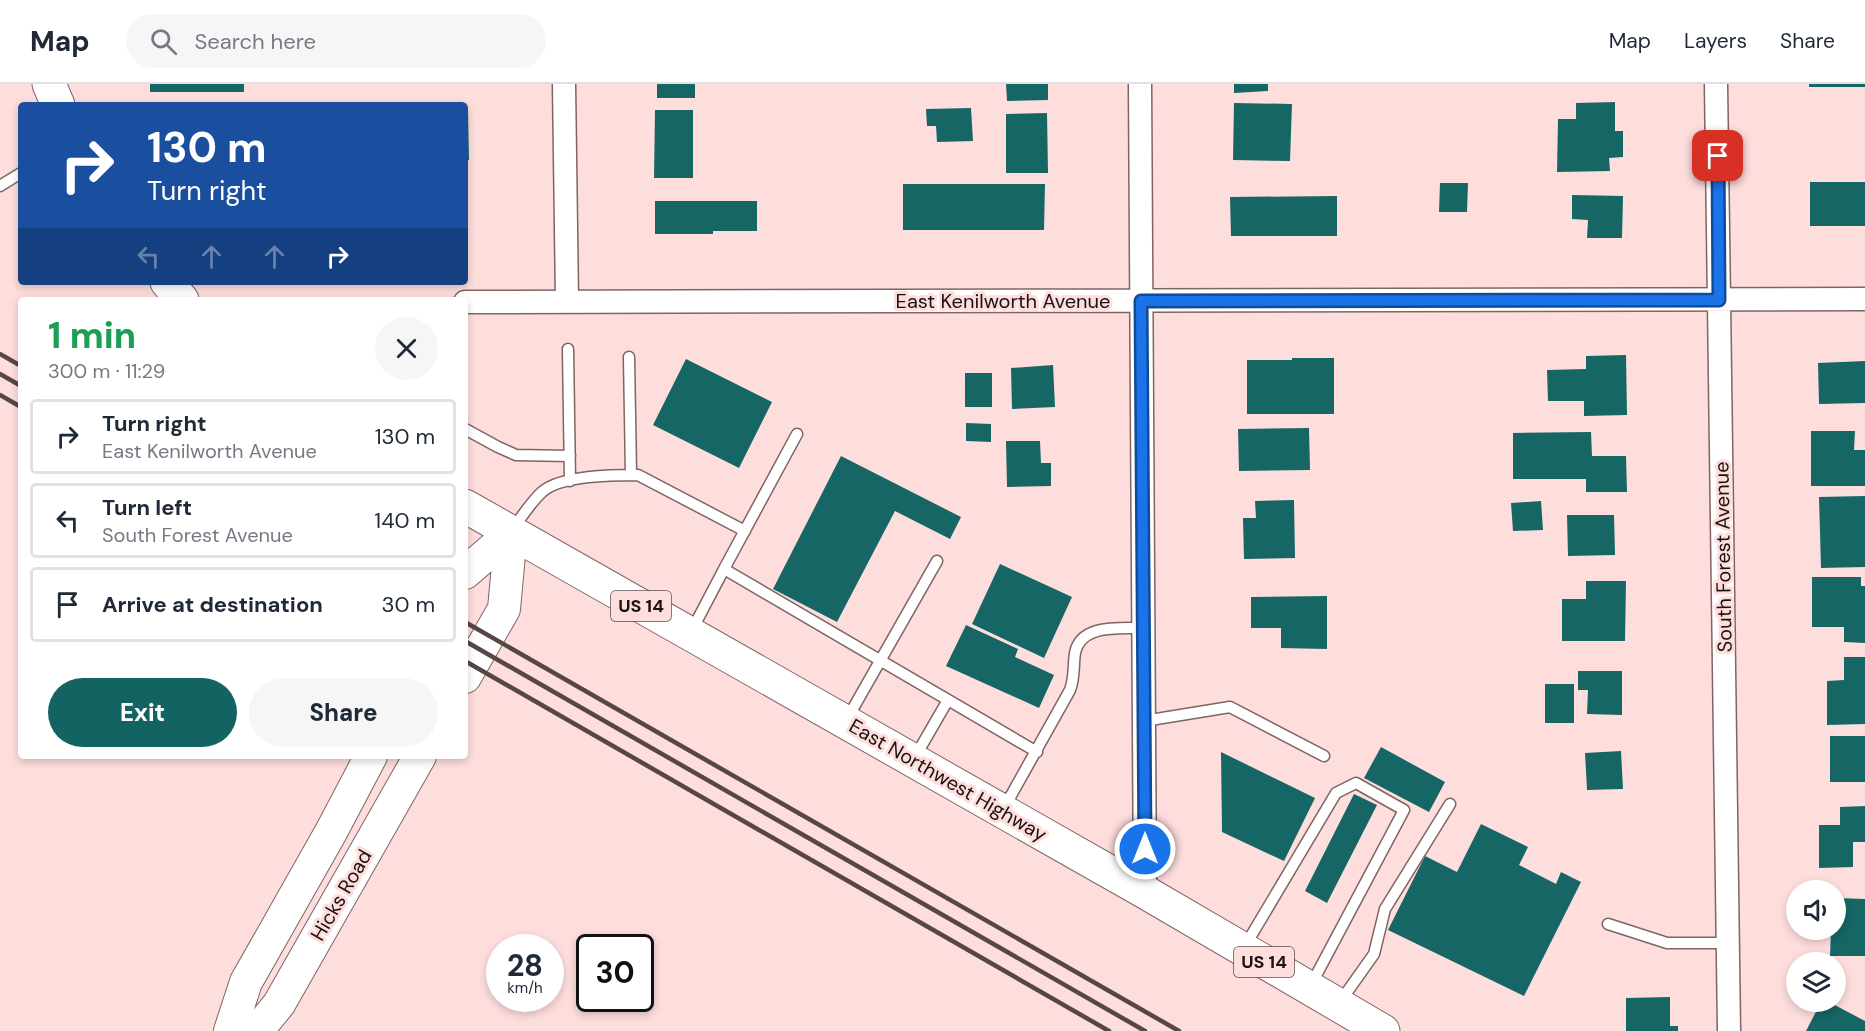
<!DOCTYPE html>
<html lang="en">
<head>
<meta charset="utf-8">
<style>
	body { margin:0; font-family:"DM Sans",sans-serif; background:#f6f6f7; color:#1f2937; height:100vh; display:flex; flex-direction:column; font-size:22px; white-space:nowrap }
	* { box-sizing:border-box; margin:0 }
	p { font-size:20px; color:#747a83 }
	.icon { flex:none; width:33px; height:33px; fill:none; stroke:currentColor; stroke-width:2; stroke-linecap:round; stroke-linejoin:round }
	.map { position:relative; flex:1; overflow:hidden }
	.sheet { position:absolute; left:18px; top:213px; width:450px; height:462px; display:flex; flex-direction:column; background:#fff; border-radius:6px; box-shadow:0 3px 9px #0003 }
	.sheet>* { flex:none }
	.guide { position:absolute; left:18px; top:18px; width:450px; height:183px; border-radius:6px; box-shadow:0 3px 9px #0003; background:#1a4fa0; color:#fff; overflow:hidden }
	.buttons { position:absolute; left:1786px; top:796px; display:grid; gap:12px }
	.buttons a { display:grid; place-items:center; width:60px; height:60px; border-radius:50%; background:#fff; box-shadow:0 3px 9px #0003; font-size:30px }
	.speed { position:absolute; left:486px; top:850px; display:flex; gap:12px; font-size:30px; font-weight:700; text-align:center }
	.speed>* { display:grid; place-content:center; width:78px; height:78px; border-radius:50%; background:#fff; box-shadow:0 3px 9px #0003; line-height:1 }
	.speed small { font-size:15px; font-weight:400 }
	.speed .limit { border:3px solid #111; border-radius:9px; background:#fff; color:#111 }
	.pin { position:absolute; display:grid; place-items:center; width:51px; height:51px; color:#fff; margin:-26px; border-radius:12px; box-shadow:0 3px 9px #0006 }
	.me { position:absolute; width:66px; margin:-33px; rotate:0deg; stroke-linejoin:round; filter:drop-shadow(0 0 4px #0008) }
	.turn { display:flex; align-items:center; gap:21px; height:126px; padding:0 30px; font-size:27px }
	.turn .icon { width:78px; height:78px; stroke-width:2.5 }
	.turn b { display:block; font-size:42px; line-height:51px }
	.lanes { display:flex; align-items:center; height:57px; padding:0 30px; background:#0003; justify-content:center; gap:30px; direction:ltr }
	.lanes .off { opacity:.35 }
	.round { display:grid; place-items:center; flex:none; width:63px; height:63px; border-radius:32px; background:#f6f6f7 }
	.head { display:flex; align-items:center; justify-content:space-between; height:102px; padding:0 30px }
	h1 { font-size:36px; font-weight:800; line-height:45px; color:#1e9e55 }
	.button { display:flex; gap:12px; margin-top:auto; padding:12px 30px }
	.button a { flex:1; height:69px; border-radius:36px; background:#136362; color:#fff; font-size:24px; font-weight:800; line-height:69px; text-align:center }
	.button a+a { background:#f6f6f7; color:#1f2937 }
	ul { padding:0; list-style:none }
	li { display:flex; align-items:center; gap:18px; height:75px; margin:0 12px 9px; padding:0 18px; border:3px solid #e0e1e3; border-radius:6px }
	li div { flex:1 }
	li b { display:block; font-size:22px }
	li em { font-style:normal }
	header { display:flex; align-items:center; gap:36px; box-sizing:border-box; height:84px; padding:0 30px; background:#fff; border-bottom:2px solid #e0e1e3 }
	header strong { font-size:28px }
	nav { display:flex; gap:33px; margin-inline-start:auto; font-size:21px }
	.search { width:420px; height:54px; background:#f6f6f7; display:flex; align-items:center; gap:15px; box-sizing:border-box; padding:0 21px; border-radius:33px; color:#747a83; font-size:22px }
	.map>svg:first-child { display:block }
	.building { fill:#156665 }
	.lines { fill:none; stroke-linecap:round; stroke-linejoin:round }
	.lane-casing { stroke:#7f6464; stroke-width:13 }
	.street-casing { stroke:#7f6464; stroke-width:25 }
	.secondary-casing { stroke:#7f6464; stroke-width:34 }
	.primary-casing { stroke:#7f6464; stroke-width:35 }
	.lane { stroke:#fff; stroke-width:10 }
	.street { stroke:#fff; stroke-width:22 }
	.secondary { stroke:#fff; stroke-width:32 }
	.primary { stroke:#fff; stroke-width:33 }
	.rail { stroke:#574646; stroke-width:4.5 }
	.route-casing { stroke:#114b97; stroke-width:15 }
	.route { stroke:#1a73e8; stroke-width:10 }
	.labels { text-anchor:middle; stroke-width:6; stroke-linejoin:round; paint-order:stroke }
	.shield { fill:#fededd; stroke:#604e4e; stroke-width:1.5 }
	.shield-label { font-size:18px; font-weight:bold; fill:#1c1111 }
	.street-label { font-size:20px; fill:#1c1111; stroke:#fededd }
</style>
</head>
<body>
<header>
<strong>Map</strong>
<div class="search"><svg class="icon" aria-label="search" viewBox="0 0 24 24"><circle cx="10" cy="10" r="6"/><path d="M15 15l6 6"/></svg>Search here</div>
<nav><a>Map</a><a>Layers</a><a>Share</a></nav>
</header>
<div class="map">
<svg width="1865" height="947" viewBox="0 0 1865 947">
	<rect width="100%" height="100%" fill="#fededd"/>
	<path class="building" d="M150,0H244V8H150Z
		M657,0H695V14H657Z
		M1006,0H1048V16L1007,17Z
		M1234,0H1268V7L1234,9Z
		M1809,0H1865V3H1809Z
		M1615,18V47H1623V73L1609,74L1610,87L1557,88L1558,35H1576V19Z
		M1234,19L1292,20L1290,77L1233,76Z
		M971,24L973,57L937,58L936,42H927L926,25Z
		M655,26H693V94H654Z
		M465,27H468L469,76H465Z
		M1047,29L1048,89H1006V30Z
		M1810,98H1865V142H1810Z
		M1440,99H1468L1467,128H1439Z
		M903,100H1045L1044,146H903Z
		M465,104H467L468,164H465Z
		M1572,111L1623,112L1622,154H1587L1588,136L1572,135Z
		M1337,112V152H1231L1230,113Z
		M655,117H757V147H713V150H655Z
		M1626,271L1627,331L1584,332V317H1548L1547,286L1586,285V272Z
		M1292,274H1334V330H1247V276H1292Z
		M686,275L772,318L739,384L653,341Z
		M1865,277V319L1819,320L1818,279Z
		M1053,281L1055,323L1012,325L1011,284Z
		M965,289H992V323H965Z
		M966,339L991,340V358L966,357Z
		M1309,344L1310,386L1239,387L1238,345Z
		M1811,347H1855L1854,366H1865V402H1811Z
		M1591,348L1592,372H1626L1627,408H1586V395H1513V349Z
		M1006,357H1040L1041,379H1051V402L1007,403Z
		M841,372L961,433L950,455L895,427L837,538L773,505Z
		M1865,412V483L1821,484L1819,413Z
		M1294,416L1295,474L1244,475L1243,434H1256L1255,417Z
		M1541,417L1543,446L1513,447L1511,419Z
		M1567,431H1614L1615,471L1568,472Z
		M1000,480L1072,513L1044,574L972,540Z
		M1812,493H1861V502H1865V559L1844,558V543H1812Z
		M1586,497H1626L1625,557H1562V515H1586Z
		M1327,512V565L1281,564V544H1251V513Z
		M966,541L1018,565L1015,573L1054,591L1039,624L946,582Z
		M1844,573H1865V640L1827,641V597L1844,596Z
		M1578,587H1622V631L1587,630L1588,606H1578Z
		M1545,600H1574V639H1545Z
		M1830,652H1865V698H1830Z
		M1381,663L1445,698L1429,728L1364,694Z
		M1621,667L1623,705L1587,706L1585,669Z
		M1221,668L1315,714L1284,777L1222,748Z
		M1354,710L1377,721L1327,819L1305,807Z
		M1865,722V758H1853V783L1819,784V741H1840V723Z
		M1481,740L1528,763L1519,781L1556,800L1561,788L1581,798L1524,912L1388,846L1425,772L1457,788Z
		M1836,814L1865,815V872H1830L1831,846H1836Z
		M1670,913V942H1678V947H1626V914Z
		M1821,918H1829L1865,937V947H1806Z"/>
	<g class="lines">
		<defs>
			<path id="lane" d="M0,102L21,89
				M568,265L570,397
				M629,273L631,391
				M465,345L498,363L516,371L570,372
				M513,445C522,432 531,418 542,408C561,391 614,391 638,391L745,447
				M724,485L797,350
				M692,546L724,485L1037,668
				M847,635L937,477
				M1144,637L1230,623L1324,672
				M915,673L948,616
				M1004,724L1070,606C1075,593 1073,581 1075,569C1081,539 1121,545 1144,544
				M1608,840L1667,859H1728
				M1245,862L1336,709L1356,699L1404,726L1311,901
				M1340,918L1374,870L1385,825L1450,720"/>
			<path id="street" d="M564,0L567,216
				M1140,0L1145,808
				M1716,0L1729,947
				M465,218L1865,215"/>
			<path id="secondary" d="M465,489L511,449
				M465,593L504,525L511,449
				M230,947L246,898L331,748L371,672
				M257,947L279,920L420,672"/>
			<path id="primary" d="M49,0L58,21
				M167,198L182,216
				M465,422L1145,808L1383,947"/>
		</defs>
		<use href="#lane" class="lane-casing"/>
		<use href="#street" class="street-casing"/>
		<use href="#secondary" class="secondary-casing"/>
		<use href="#primary" class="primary-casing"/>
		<use href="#lane" class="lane"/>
		<use href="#street" class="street"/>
		<use href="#secondary" class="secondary"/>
		<use href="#primary" class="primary"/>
		<path class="rail" d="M0,270L21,282
			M0,290L21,302
			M0,311L21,323
			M465,538L1179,947
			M465,557L1145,947
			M465,577L1109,947"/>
	</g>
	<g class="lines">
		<defs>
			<path id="route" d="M1145,765L1141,217L1719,216L1718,72"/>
		</defs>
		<use href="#route" class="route-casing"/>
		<use href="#route" class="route"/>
	</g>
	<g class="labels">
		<g class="shield">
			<rect x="611" y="507" width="60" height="30" rx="4.5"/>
			<rect x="1234" y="863" width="60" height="30" rx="4.5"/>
		</g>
		<g class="shield-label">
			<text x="641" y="528">US 14</text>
			<text x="1264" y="884">US 14</text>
		</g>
		<g class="street-label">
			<text x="1003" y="224">East Kenilworth Avenue</text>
			<text transform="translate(1723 473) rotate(-91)" y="7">South Forest Avenue</text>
			<text transform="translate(948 696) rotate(30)" y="7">East Northwest Highway</text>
			<text transform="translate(341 811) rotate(-60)" y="7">Hicks Road</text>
		</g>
	</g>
</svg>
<div class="buttons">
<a><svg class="icon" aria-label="sound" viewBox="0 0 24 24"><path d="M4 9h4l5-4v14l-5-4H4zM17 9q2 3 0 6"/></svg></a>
<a><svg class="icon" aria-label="layers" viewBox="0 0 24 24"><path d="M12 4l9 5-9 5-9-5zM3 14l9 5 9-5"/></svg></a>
</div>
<div class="speed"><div>28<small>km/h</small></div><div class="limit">30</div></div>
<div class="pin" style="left:1718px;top:72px;background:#d93025"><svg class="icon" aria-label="arrive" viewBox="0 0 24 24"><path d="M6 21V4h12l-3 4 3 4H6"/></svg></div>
<svg class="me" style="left:1145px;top:765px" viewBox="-20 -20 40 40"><circle r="17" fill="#1a73e8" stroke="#fff" stroke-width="3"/><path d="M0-11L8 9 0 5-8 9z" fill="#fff"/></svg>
<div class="guide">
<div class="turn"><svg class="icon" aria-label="right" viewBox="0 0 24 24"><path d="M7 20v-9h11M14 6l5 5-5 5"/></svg><div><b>130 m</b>Turn right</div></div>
<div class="lanes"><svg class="icon off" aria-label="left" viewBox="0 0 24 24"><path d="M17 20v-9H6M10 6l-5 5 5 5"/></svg><svg class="icon off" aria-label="ahead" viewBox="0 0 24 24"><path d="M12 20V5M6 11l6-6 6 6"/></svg><svg class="icon off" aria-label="ahead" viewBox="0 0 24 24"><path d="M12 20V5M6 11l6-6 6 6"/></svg><svg class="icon" aria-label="right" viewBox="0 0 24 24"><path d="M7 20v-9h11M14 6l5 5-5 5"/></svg></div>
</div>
<section class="sheet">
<div class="head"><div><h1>1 min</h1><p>300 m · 11:29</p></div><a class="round"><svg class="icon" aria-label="close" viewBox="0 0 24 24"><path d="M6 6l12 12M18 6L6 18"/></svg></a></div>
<ul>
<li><svg class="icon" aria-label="right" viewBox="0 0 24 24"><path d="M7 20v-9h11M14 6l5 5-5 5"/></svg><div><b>Turn right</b><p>East Kenilworth Avenue</p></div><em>130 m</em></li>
<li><svg class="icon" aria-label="left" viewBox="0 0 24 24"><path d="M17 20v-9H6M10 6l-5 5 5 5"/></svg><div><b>Turn left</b><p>South Forest Avenue</p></div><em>140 m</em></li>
<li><svg class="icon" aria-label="arrive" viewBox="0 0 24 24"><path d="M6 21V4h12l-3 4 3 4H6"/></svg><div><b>Arrive at destination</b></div><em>30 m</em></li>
</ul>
<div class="button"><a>Exit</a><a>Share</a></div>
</section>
</div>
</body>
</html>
